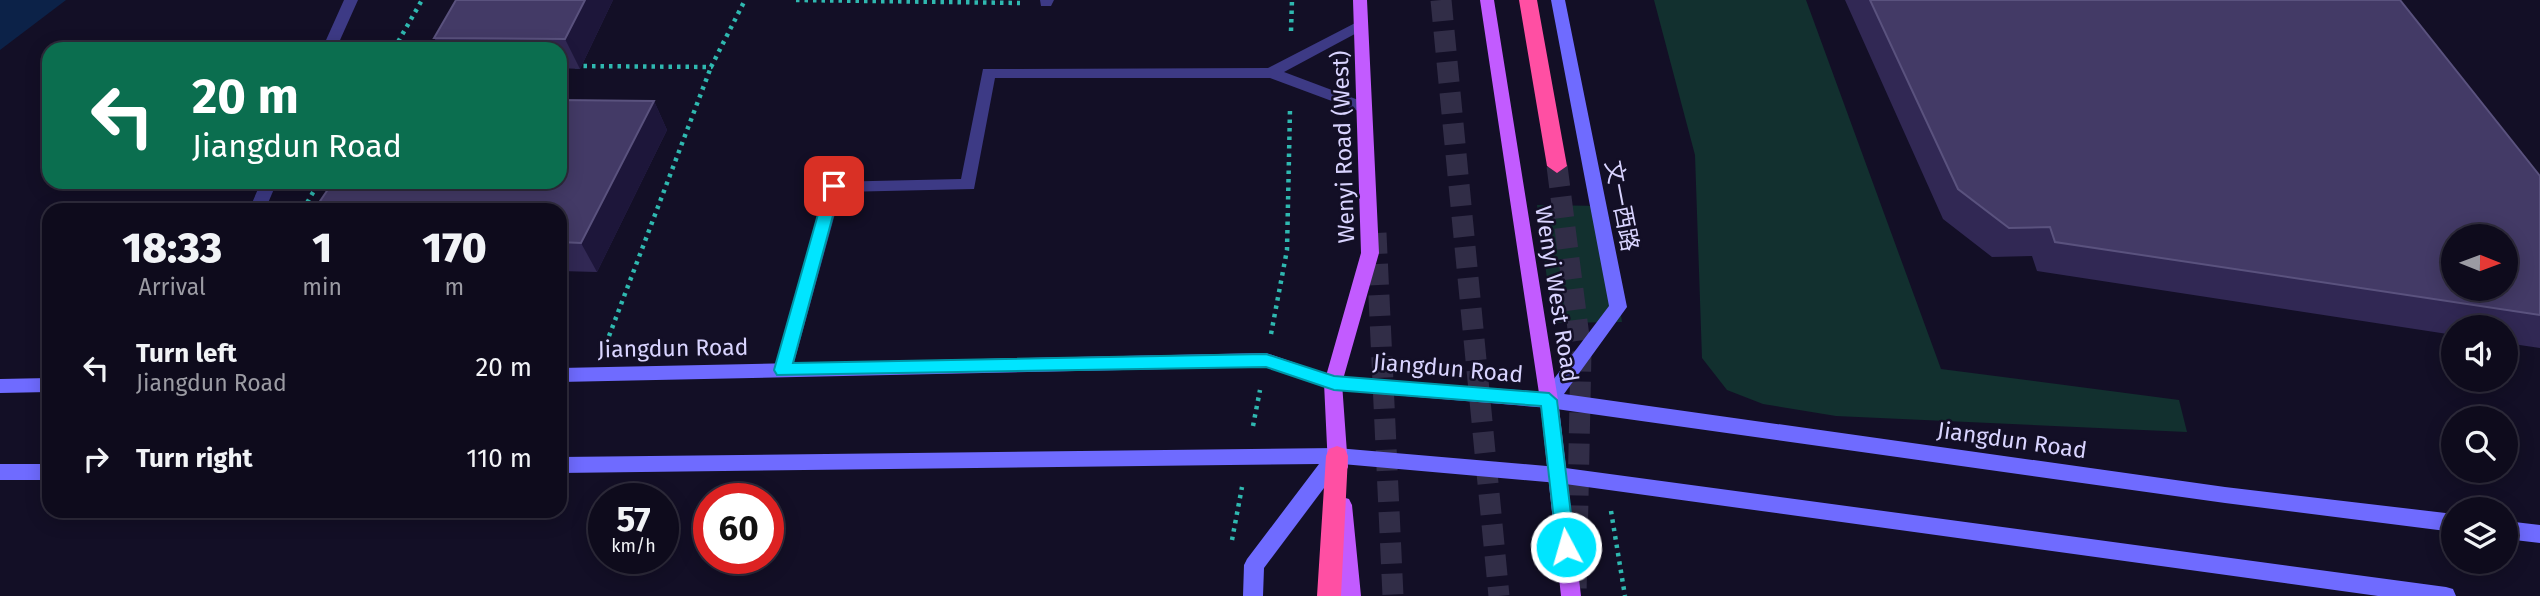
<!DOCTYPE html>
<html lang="en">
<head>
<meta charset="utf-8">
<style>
	body { margin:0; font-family:"Fira Sans","Noto Sans SC",sans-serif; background:#171425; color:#f1f3f6; height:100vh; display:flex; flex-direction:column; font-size:26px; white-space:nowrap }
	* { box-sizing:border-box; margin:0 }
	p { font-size:23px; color:#9b9ba3 }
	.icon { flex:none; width:38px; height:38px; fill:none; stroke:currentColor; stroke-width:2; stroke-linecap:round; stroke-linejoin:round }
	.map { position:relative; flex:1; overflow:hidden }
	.panel { position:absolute; left:42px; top:203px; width:525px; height:315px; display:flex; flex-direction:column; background:#0e0b1c; border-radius:21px; box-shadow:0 4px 18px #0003,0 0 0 2px #2e2b3b }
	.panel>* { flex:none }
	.banner { position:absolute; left:42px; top:42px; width:525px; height:147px; border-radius:21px; box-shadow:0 4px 18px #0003,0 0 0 2px #2e2b3b; background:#0b6e4f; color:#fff; overflow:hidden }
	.needle { width:46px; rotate:91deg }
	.tools { position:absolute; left:2441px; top:224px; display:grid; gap:14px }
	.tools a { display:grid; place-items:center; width:77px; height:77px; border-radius:50%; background:#0e0b1c; box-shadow:0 4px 18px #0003,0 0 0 2px #2e2b3b; font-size:35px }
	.speed { position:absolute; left:588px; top:483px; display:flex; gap:14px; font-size:35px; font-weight:700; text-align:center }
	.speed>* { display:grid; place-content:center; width:91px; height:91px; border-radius:50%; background:#0e0b1c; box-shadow:0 4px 18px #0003,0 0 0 2px #2e2b3b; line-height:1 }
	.speed small { font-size:18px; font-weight:400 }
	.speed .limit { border:10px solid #d22; background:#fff; color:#111 }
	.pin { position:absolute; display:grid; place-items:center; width:60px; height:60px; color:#fff; margin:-30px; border-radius:14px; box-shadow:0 4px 10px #0006 }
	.me { position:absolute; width:77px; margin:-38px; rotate:354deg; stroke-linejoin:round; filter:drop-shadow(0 0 5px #0008) }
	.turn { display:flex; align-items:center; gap:24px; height:147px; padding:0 35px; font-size:32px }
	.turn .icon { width:91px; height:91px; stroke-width:2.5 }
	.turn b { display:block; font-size:49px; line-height:60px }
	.eta { display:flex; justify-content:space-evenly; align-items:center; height:119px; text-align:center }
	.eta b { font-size:42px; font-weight:800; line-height:49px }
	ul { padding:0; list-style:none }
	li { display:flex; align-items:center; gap:21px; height:91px; padding:0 35px }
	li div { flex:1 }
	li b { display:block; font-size:26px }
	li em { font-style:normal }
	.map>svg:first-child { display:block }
	.green { fill:#12302f }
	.water { fill:#0c2248 }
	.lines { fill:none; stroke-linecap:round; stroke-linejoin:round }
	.highway-tunnel { stroke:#312d47; stroke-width:21; stroke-dasharray:21 10; stroke-linecap:butt }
	.path { stroke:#2fb8b0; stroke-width:4.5; stroke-dasharray:3.5 5; stroke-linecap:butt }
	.lane { fill:#3d3a85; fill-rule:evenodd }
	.street { fill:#3d3a85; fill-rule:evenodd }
	.secondary { fill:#6f6bff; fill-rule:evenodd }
	.primary { fill:#c25bff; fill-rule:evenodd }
	.highway { fill:#ff4fa3; fill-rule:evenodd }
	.wall { fill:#312854 }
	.shaded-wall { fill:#1d163a }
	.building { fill:#433a66; stroke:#5a527e; stroke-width:2; fill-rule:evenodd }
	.route { fill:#00e5ff; stroke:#0095a6; stroke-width:2 }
	.labels { text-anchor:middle; stroke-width:5; stroke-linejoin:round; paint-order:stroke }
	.street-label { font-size:23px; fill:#d9d4ff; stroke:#130f26 }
</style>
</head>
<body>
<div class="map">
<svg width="2540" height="596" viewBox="0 0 2540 596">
	<rect width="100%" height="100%" fill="#130f26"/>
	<path class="green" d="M1654,0H1806L1941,369L2179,400L2187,432L1836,416L1763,404L1727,390L1702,358L1695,155Z
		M1537,205L1604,206L1622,322L1553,323Z"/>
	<path class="water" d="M0,0H66L0,50Z"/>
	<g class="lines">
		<path class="highway-tunnel" d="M1441,0L1499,596
			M1557,166L1581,352L1576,596
			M1376,233L1393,596"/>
		<path class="path" d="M796,0L1020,3
			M1291,31L1292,0
			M359,47L397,44
			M394,49L422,0
			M575,66L711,67L745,0
			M303,210L319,182
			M1271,334L1287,250L1290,109
			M606,344L711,67
			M1253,426L1260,390
			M1611,511L1625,596
			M1232,540L1242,487"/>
		<path class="lane" d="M1361,20L1366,22V28L1284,72L1369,104L1372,108L1364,113L1270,78H995L974,189L841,192L792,370L789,375H777L774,370L828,182L961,179L983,69L1268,68Z"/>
		<path class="street" d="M344,0H358L336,49H322Z
			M1040,0H1054L1051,6H1041Z
			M261,182H277L265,210H249Z"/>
		<path class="secondary" d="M1551,0H1565L1627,307L1564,394L2225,487L2454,514V532L2225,503L1549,408L1333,390L1266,367L560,382V368L1266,353L1333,376L1544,392L1609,306Z
			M49,378V392L0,393V379Z
			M1337,448L1558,467L2446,587L2453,589L2456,596H2378L1558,483L1342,464L1264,568L1263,596H1243L1244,565L1247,559L1319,464L560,473V457Z
			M0,464H49V480H0Z
			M2506,521L2540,525V543L2506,539Z"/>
		<path class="primary" d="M1353,0H1367L1379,253L1342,383L1348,467L1345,473L1338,475L1331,473L1328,467L1324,383L1361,253Z
			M1480,0H1494L1558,400L1581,596H1561L1540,400Z
			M1342,497L1349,499L1352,505L1361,596H1341L1332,505L1335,499Z"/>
		<path class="highway" d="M1519,0H1537L1567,166L1557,173L1547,166Z
			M1337,446L1345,449L1348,456L1341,596H1317L1326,456L1329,449Z"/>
	</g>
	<path class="wall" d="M613,0L580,69L560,68V49H441L434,38Z
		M1845,0H2400L2540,176V348L2506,343V327H2454V335L2037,271L2032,256L1992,257L1943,219Z
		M654,101L667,130L597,272L560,271V210Z"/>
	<path class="shaded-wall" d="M585,0H613L580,69L565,39Z
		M654,101L667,130L597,272L581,243Z"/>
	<path class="building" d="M456,0H585L565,39L434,38Z
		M1870,0H2400L2540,176V315L2055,242L2050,227L2009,228L1958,189ZM2454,236H2506V289H2454Z
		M560,100L654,101L581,243L560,242V210H314L333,182H560Z"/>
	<path class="route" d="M834,180L841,186L793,363L1266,354L1334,376L1549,393L1557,400L1575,547L1573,553H1560L1557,547L1541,406L1334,390L1266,367L777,375L774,370L826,186Z"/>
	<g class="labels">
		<g class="street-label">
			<text transform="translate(1343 147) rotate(-92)" y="8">Wenyi Road (West)</text>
			<text transform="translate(1622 206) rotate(79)" y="8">文一西路</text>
			<text transform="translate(1557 294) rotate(81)" y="8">Wenyi West Road</text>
			<text transform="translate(673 348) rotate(-1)" y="8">Jiangdun Road</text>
			<text transform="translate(1448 368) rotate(5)" y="8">Jiangdun Road</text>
			<text transform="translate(2012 440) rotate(8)" y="8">Jiangdun Road</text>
		</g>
	</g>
</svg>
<div class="tools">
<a><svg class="needle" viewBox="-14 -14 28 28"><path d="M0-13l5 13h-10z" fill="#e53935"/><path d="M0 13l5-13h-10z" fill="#9b9ba3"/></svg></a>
<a><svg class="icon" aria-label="sound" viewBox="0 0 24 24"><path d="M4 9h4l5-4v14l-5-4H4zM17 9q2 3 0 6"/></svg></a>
<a><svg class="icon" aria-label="search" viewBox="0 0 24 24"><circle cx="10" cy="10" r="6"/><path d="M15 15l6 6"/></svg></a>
<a><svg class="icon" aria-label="layers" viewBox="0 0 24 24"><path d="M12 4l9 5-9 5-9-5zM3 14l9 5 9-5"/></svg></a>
</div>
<div class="speed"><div>57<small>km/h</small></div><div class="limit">60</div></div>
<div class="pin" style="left:834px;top:186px;background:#d93025"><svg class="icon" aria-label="arrive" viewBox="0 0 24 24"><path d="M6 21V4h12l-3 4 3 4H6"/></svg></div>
<svg class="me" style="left:1566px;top:547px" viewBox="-20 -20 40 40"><circle r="17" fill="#00e5ff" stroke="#fff" stroke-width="3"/><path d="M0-11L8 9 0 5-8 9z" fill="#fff"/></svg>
<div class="banner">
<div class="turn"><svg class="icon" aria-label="left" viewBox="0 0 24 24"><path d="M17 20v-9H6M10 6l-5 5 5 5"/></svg><div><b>20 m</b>Jiangdun Road</div></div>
</div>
<section class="panel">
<div class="eta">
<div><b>18:33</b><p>Arrival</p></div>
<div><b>1</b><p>min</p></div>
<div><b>170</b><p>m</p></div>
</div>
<ul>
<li><svg class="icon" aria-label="left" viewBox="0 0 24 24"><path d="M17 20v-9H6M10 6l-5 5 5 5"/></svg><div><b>Turn left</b><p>Jiangdun Road</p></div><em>20 m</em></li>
<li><svg class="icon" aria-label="right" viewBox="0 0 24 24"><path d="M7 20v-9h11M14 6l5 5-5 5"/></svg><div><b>Turn right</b></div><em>110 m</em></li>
</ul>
</section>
</div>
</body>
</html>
